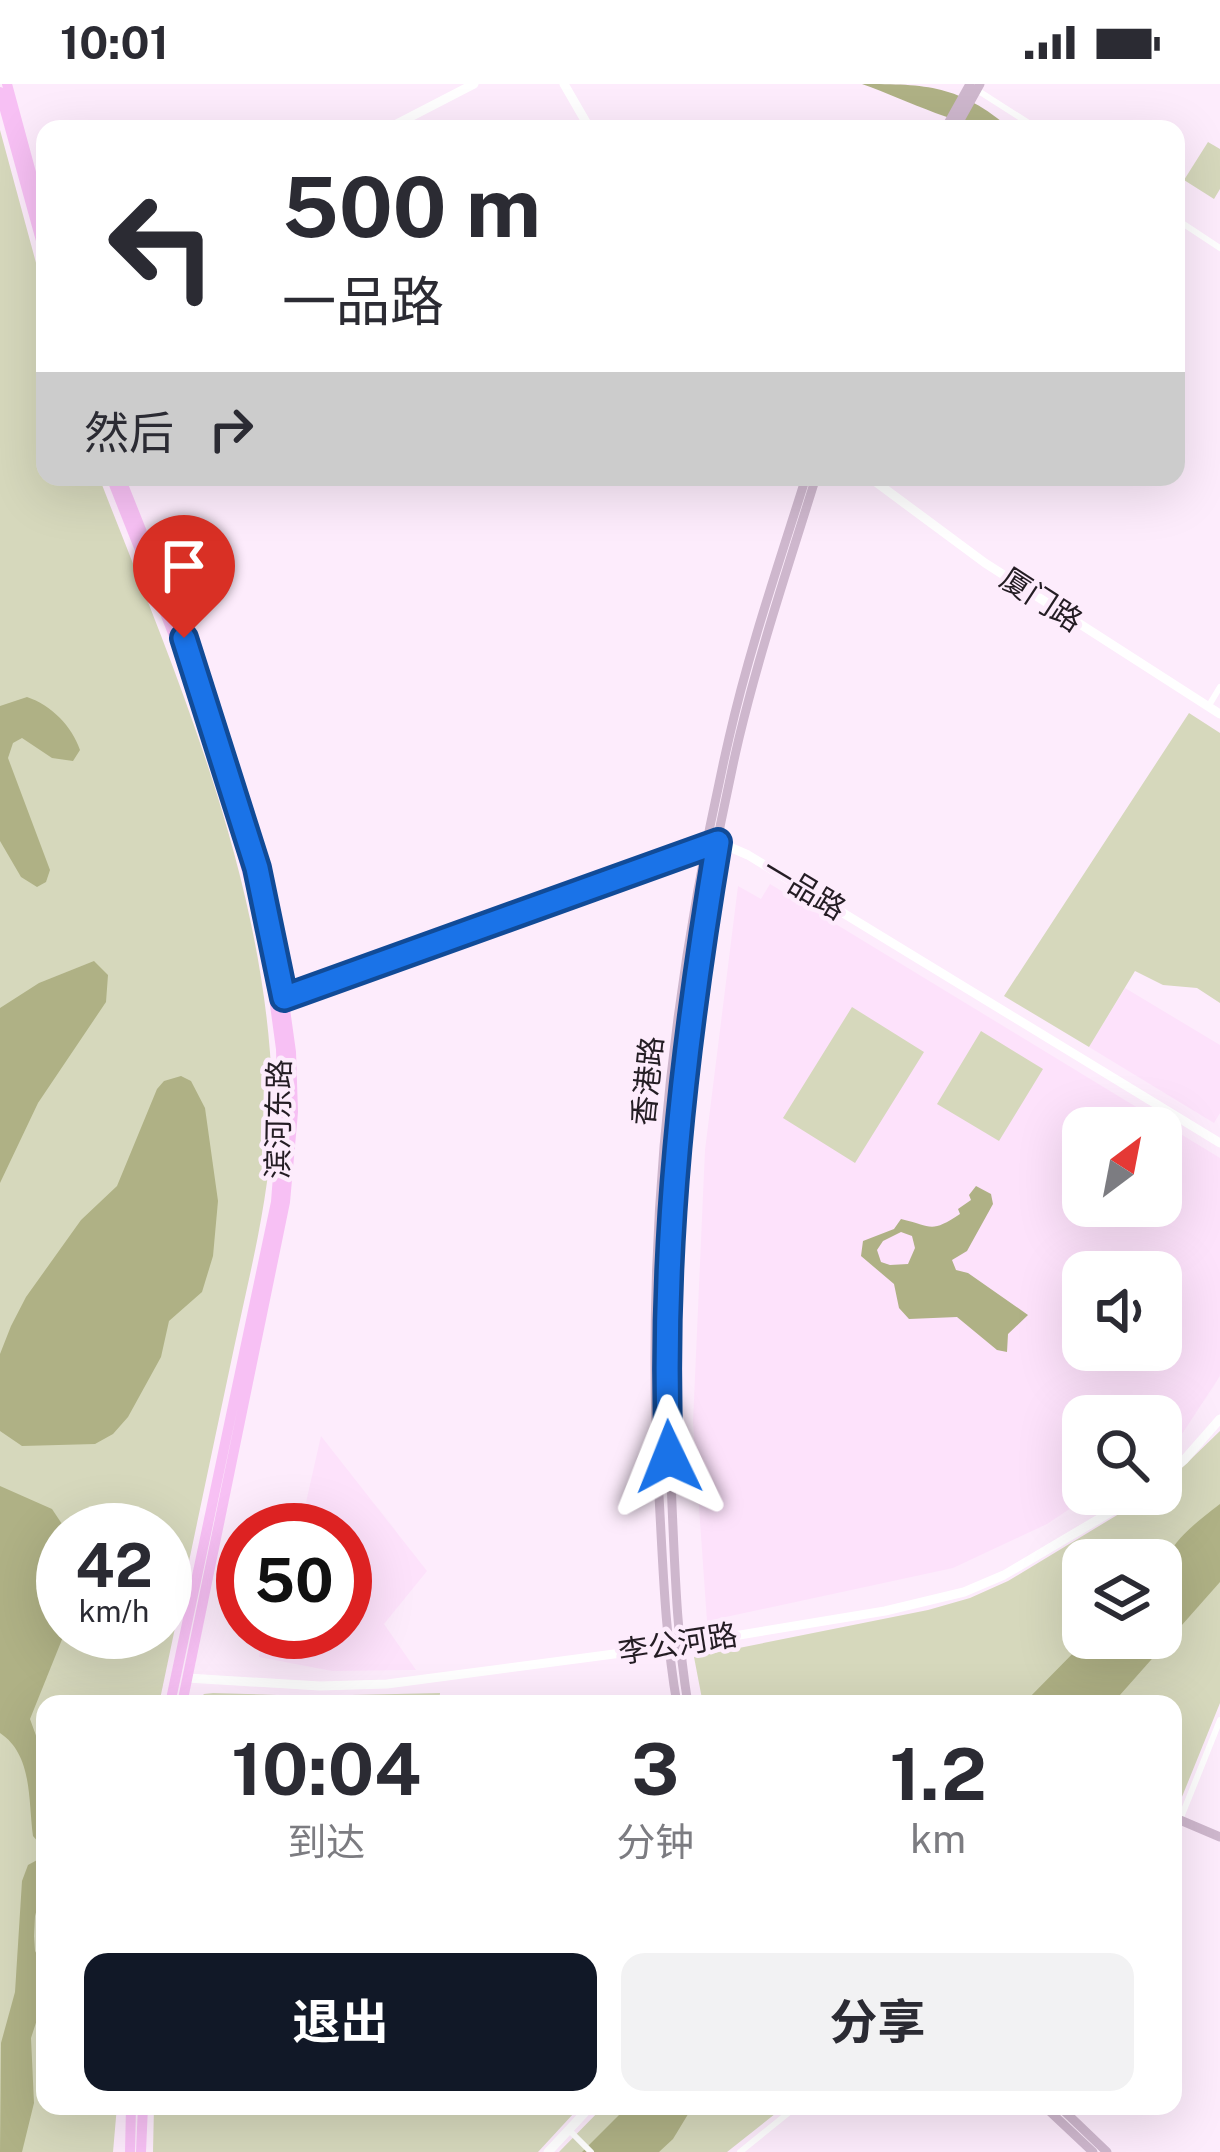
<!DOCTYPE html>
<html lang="zh">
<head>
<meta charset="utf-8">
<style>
	body { margin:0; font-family:"Public Sans","Noto Sans SC",sans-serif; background:#f2f2f3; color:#2b2b33; height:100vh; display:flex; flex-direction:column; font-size:45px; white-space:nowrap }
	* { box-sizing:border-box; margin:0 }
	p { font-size:39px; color:#7c7c81 }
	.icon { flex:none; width:66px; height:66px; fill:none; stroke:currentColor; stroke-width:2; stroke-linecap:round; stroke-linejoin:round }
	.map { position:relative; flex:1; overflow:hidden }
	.sheet { position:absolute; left:36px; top:1611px; width:1146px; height:420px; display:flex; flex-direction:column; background:#fff; border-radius:24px; box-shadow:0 12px 48px #0002 }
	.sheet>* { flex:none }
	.banner { position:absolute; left:36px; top:36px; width:1149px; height:366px; border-radius:24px; box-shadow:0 12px 48px #0002; background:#fff; color:#2b2b33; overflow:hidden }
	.needle { width:78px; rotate:32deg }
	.controls { position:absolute; left:1062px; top:1023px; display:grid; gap:24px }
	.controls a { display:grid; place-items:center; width:120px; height:120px; border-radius:24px; background:#fff; box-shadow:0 12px 48px #0002; font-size:60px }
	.speed { position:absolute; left:36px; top:1419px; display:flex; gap:24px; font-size:60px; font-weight:700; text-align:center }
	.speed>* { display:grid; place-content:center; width:156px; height:156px; border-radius:50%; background:#fff; box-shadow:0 12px 48px #0002; line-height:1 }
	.speed small { font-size:30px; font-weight:400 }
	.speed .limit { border:18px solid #d22; background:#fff; color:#111 }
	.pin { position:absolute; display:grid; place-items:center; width:102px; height:102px; color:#fff; margin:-123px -51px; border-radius:50% 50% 50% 0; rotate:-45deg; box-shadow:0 0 12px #0007 }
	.pin .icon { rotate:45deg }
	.me { position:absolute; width:132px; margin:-66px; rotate:358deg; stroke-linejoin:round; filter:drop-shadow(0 0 9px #0008) }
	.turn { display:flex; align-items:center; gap:42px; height:252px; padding:0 48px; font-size:54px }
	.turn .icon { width:156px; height:156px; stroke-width:2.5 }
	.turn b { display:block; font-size:84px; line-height:102px }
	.then { display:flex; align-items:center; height:114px; padding:0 48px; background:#0003; gap:24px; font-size:45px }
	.eta { display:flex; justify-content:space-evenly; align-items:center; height:204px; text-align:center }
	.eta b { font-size:72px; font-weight:700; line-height:84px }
	.button { display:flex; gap:24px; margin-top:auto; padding:24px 48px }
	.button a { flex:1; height:138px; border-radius:24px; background:#111827; color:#fff; font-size:48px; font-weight:700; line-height:138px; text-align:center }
	.button a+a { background:#f2f2f3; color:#2b2b33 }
	.status { display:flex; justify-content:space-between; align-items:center; height:84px; padding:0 60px; background:#fff; direction:ltr }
	.status svg { height:33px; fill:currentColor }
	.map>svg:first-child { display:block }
	.built { fill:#fde2fb; fill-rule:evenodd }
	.green { fill:#d6d8bc; fill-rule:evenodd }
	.water { fill:#afb185; fill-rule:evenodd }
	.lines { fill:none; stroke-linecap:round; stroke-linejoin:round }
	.minor { stroke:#fff; stroke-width:6 }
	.tertiary { stroke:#fff; stroke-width:9 }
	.secondary { stroke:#ceb7cd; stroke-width:9 }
	.primary { stroke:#f7c0f4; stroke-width:10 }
	.route-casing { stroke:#114b97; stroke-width:30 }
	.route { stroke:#1a73e8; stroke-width:21 }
	.labels { text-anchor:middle; stroke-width:9; stroke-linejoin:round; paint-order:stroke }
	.street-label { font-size:30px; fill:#241d24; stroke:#fdecfc }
</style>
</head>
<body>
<div class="status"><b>10:01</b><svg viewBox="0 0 49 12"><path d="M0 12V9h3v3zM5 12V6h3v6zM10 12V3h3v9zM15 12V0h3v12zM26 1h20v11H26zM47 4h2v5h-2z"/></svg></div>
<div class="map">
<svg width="1220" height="2068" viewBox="0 0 1220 2068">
	<rect width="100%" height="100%" fill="#fdecfc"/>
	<path class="built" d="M770,800L1220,1074V1292L1182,1350L1161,1364V1332H1083V1410H1092L1047,1440L953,1484L707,1537L693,1338L705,1066L738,802L761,815ZM1083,1044H1161V1122H1083ZM1083,1188H1161V1266H1083Z
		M1125,904L1220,961V1029L1214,1039L1089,963Z
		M321,1352L427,1487L384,1540L416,1586L332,1587L259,1573L264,1548H345V1446H285L287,1433L302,1436Z"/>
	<path class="green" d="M0,46L45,212V393H99C175,589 264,790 272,1003C276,1091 252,1178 234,1264C209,1382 184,1501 159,1620H45V2022H117L113,2068H0ZM63,1446H165V1548H63Z
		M1208,58L1220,65V105L1214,115L1184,96Z
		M1189,629L1220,649V919L1197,904L1163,901L1135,887L1089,963L1004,912Z
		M852,923L924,968L855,1079L783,1034Z
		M981,947L1043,985L999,1057L937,1020Z
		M1220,1347V1619L1173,1735V1620H703L694,1573L928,1526L970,1514L1008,1497L1152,1410H1161V1404ZM1083,1476H1161V1554H1083Z
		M213,1609L307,1612L440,1609L439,1620H195L204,1610Z
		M154,2022H570L574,2029L538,2068H153Z
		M604,2022H785L727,2068H559Z"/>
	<path class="water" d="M862,0C927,0 959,1 1011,45C960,45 910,17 862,0Z
		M27,613C51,621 72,642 80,666L73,677L52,674L22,654L13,659L8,674L50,786L46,798L37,803L21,793L0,757V622Z
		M94,877L108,891L106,918L38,1019L0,1099V924L39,899Z
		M181,992L191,997L205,1024L218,1117L213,1172L202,1208L169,1237L161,1273L128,1333L113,1350L95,1360L22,1362L0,1347V1270L11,1242L26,1213L81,1136L117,1102L157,1005L164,997Z
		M976,1102L991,1110L993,1120L967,1167L952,1176L956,1186L968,1189L1028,1231L1008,1250L1007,1268L997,1266L957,1233L909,1235L899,1224L894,1200L861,1172L863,1157L894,1145L901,1135C932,1142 930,1150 960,1130L958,1125L971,1116L969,1111ZM901,1148L912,1152L915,1164L908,1180L890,1181L881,1178L877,1166L883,1157Z
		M0,1402L52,1425L66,1446L65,1548L30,1635L43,1671L45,1754L39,1759L33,1752C28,1716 33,1671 0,1649Z
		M1220,1420V1498L1112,1620H1023L1088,1554H1161C1161,1478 1155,1469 1220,1420Z
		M39,1775L45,1796L35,1832L34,1852L35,1867L45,1884V1911L31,1954L34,2019L22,2068H0L1,1959L15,1908L22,1797L28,1781Z
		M628,2022H693L673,2055L659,2068H582Z"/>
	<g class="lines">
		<path class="minor" d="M977,6L1038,45
			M1176,135L1220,164
			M1208,623L1220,603
			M1173,1744L1180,1736L1220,1636
			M569,2046L591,2068
			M740,2068L797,2022"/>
		<path class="tertiary" d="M564,0L590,45
			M387,45L474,0
			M869,393L985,479L1220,630
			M284,914L718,758L748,771L1220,1059
			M1161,1395L1184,1376L1220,1335
			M187,1594L320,1602L387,1600L667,1563L885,1527L964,1508L1004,1491L1141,1410
			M548,2068L591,2022"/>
		<path class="secondary" d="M945,45L970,0
			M955,45L980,0
			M677,1620C665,1551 663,1482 659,1412C644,1158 672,902 729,654C749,566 779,479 806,393
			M688,1620C677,1554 675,1488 672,1421C659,1165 681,904 739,654C760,566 789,480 816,393
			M1180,1736L1220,1753
			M1044,2022L1093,2068
			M1059,2022L1107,2068"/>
		<path class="primary" d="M7,0L45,140
			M0,8L45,171
			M111,393L184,577L227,713L267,862L281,965L283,1027L276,1118L170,1620
			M120,393L198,589L235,710L276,861L291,968L293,1028L285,1118L182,1620
			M130,2068L131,2022
			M141,2068L143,2022"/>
	</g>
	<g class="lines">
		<defs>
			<path id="route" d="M184,554L257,784L284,914L718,758C684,961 660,1167 669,1373"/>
		</defs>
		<use href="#route" class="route-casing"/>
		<use href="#route" class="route"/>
	</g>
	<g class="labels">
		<g class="street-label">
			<text transform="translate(1041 516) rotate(33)" y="10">厦门路</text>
			<text transform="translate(804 805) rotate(31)" y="10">一品路</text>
			<text transform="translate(648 997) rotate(-84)" y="10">香港路</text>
			<text transform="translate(279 1035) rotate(-89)" y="10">滨河东路</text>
			<text transform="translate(678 1560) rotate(-9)" y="10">李公河路</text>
		</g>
	</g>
</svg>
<div class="controls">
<a><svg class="needle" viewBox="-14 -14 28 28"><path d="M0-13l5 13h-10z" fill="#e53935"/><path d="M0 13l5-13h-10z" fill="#7c7c81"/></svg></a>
<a><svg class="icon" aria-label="sound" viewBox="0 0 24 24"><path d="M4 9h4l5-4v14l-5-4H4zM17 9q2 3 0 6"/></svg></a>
<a><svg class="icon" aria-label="search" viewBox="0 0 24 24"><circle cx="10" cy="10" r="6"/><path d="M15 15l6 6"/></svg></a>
<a><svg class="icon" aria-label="layers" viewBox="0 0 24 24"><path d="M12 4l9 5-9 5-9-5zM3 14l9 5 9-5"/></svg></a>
</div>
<div class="speed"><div>42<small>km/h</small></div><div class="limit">50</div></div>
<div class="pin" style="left:184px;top:554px;background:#d93025"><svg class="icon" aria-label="arrive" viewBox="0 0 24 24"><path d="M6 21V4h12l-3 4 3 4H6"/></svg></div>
<svg class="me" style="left:669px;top:1373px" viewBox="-20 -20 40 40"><path d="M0-17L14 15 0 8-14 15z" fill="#1a73e8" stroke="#fff" stroke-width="4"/></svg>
<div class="banner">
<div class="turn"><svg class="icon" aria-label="left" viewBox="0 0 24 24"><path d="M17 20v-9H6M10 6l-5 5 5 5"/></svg><div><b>500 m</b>一品路</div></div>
<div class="then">然后<svg class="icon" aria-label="right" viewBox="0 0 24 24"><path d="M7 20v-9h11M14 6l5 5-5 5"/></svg></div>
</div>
<section class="sheet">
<div class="eta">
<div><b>10:04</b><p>到达</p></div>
<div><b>3</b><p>分钟</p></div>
<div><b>1.2</b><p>km</p></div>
</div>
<div class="button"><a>退出</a><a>分享</a></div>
</section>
</div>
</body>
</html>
